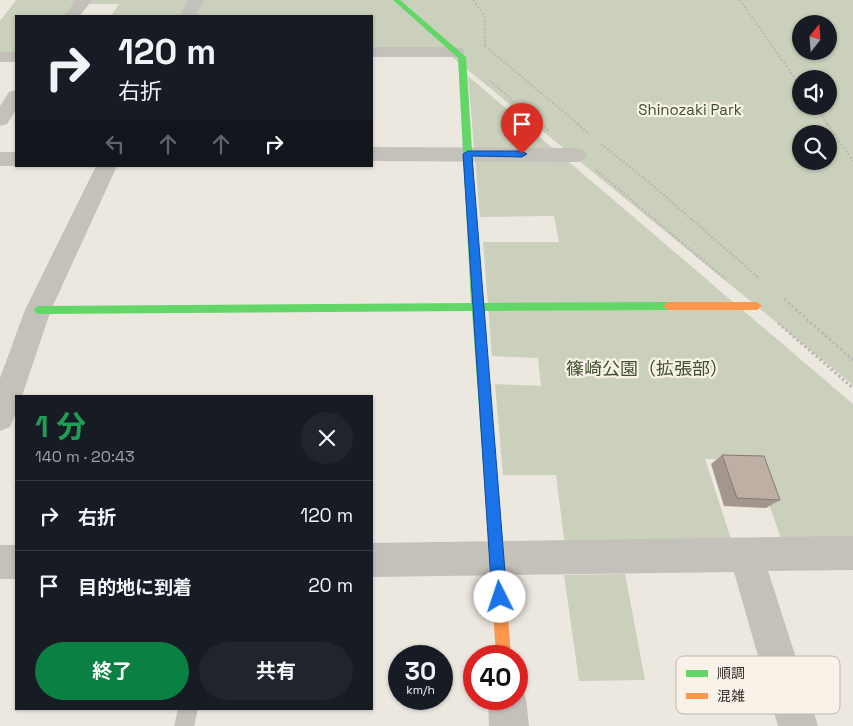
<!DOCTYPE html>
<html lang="ja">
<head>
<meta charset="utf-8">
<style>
	body { margin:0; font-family:"Space Grotesk","Noto Sans JP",sans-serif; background:#20242c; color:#f1f3f6; height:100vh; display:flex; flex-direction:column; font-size:19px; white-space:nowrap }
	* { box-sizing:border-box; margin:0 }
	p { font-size:16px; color:#9ea1a6 }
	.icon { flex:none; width:28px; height:28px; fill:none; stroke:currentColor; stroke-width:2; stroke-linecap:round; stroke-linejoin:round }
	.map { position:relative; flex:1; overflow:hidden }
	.side { position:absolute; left:15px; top:395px; width:358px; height:315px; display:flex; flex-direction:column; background:#171b24; border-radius:0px; box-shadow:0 1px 4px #0004 }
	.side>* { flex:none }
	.top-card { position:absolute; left:15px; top:15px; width:358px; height:152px; border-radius:0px; box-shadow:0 1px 4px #0004; background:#171b24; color:#f1f3f6; overflow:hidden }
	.needle { width:32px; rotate:17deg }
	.buttons { position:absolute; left:792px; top:15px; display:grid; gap:10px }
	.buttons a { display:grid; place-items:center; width:45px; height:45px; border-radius:50%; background:#171b24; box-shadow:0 1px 4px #0004; font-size:25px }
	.speed { position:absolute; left:388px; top:645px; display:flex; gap:10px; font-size:25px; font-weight:700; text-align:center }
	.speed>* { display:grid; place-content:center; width:65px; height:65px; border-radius:50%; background:#171b24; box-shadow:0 1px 4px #0004; line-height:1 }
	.speed small { font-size:12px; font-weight:400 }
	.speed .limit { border:8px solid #d22; background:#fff; color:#111 }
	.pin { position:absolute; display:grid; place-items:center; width:42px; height:42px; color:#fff; margin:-51px -21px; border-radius:50% 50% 50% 0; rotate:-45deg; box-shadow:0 0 5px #0007 }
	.pin .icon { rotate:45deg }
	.me { position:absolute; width:55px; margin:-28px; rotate:356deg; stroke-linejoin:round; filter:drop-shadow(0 0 4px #0008) }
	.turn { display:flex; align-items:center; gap:18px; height:105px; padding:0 20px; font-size:22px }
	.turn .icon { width:65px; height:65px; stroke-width:2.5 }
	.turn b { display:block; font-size:35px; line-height:42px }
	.lanes { display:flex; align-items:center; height:48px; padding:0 20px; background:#0003; justify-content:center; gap:25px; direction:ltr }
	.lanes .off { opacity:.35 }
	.round { display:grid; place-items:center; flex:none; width:52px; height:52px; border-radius:26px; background:#20242c }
	.overview { display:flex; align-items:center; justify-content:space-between; height:85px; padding:0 20px }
	h1 { font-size:30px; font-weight:700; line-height:38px; color:#1e9e55 }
	.button { display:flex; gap:10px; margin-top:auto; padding:10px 20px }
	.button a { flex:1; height:58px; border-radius:30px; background:#0b8043; color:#fff; font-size:20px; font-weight:700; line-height:58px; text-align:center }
	.button a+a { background:#20242c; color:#f1f3f6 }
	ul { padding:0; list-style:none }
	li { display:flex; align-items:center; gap:15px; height:70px; padding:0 20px; border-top:1px solid #363941 }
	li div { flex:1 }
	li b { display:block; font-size:19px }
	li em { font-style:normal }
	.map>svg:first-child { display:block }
	.green { fill:#cad0bb; fill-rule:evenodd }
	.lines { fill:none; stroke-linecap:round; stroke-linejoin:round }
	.path-far2 { stroke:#bdb8b2; stroke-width:2; stroke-dasharray:2 2; stroke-linecap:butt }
	.path-far1 { stroke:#bdb8b2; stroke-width:2.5; stroke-dasharray:2 2; stroke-linecap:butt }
	.path { stroke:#bdb8b2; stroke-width:3; stroke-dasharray:2.5 2.5; stroke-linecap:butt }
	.lane { fill:#c4c0ba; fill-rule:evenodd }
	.street { fill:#c4c0ba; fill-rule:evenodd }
	.fast { fill:#63d668; fill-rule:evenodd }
	.slow { fill:#ff974d; fill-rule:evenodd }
	.wall { fill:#a3968d }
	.building { fill:#beaea4; stroke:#857a73 }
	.route { fill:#1a73e8; stroke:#114b97 }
	.labels { text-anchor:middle; stroke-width:4.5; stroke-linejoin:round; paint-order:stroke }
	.far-park-label { font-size:15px; fill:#40512e; stroke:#f8f2e8 }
	.park-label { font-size:18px; fill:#40512e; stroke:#f8f2e8 }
	.key { fill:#f8f2e8; stroke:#bdb7ae; stroke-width:1 }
	.key-label { font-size:14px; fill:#342d28 }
</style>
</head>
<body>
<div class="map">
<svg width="853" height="726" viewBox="0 0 853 726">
	<rect width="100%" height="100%" fill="#ece8e0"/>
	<path class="green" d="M16,0H77L65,16H16V53H0V21Z
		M92,0H853V385L441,48L371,49V16H111L119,4H89ZM801,24H829V51H801ZM801,79H829V106H801ZM801,134H829V161H801Z
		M468,76L853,404V544H783L753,459H705L733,545L565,546L556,475H503L495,384L541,386L538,358L492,356L483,242H559L554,216L480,217Z
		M625,574L645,680L579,681L564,575Z"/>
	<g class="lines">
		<path class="path-far2" d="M473,0L485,17V46
			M740,0L801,87
			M485,46L579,125
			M489,80L542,125
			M815,106L828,125"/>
		<path class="path-far1" d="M541,124L549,131
			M577,124L588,133
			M827,124L853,161
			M601,144L650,183L760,279
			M596,170L725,279"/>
		<path class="path" d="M784,299L853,360
			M778,323L853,388"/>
		<path class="lane" d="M178,709H198L194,726H174Z"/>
		<path class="street" d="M76,0H92L80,16H64Z
			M189,0H205L195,16H179Z
			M371,47H456L462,48L465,52L462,56L456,57H371Z
			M0,52H16V62H0Z
			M16,90V110L7,124L0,126V106L9,92Z
			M371,147L577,148L584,150L587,155L584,160L577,162L371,161Z
			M0,152H16V166H0Z
			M96,166H117L51,310L22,396H16V413L10,427L0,431V378L25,310Z
			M853,536V570L768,571L818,726H778L734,572L371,577V543Z
			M0,545H16V579H0Z
			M516,684L521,685L526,699L529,726H489L488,699H516Z"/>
		<path class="fast" d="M393,0H400L466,57L482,303L668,302L673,306L668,310L483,311L502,534L500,539L495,541L490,539L488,534L472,311L38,314L33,310L38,306L471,303L458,58Z"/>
		<path class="slow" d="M668,302H757L762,306L757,310H668L663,306Z
			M495,527L500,529L502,534L511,656H496L488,534L490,529Z"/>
	</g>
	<path class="wall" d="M722,455L780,500L766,508L724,506L711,464Z"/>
	<path class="building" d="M722,455L764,456L780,500L737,498Z"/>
	<path class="route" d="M468,151H522L527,154L522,157L472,156L507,597L505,603L500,605L495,603L492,597L463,154Z"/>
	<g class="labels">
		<g class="far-park-label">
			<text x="690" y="115">Shinozaki Park</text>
		</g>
		<g class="park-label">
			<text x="647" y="375">篠崎公園（拡張部）</text>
		</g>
	</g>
	<rect x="676" y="656" width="164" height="58" rx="8" class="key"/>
	<rect x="686" y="670" width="22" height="7" fill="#63d668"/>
	<rect x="686" y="693" width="22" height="6" fill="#ff974d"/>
	<g class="key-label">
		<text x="717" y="678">順調</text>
		<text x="717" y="701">混雑</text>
	</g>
</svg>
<div class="buttons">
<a><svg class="needle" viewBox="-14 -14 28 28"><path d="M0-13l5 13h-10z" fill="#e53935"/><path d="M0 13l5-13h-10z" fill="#9ea1a6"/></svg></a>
<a><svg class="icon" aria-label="sound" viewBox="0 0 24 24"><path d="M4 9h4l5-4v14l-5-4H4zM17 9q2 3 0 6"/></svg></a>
<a><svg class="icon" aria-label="search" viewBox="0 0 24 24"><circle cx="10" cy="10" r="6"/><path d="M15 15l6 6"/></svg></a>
</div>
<div class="speed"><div>30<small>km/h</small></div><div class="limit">40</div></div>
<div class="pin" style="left:522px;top:154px;background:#d93025"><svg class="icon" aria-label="arrive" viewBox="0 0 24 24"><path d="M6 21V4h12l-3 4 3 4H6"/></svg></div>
<svg class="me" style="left:500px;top:597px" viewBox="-20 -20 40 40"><circle r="19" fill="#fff"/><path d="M0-13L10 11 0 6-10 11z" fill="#1a73e8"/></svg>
<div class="top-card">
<div class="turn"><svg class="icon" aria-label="right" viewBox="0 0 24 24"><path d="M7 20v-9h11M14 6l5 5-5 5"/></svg><div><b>120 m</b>右折</div></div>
<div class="lanes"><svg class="icon off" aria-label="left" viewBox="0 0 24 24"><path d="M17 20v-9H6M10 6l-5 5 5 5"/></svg><svg class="icon off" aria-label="ahead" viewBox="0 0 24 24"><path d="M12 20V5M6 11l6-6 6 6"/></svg><svg class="icon off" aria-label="ahead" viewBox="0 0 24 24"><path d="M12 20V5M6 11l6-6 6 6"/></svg><svg class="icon" aria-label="right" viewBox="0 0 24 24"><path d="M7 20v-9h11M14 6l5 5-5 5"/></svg></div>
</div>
<section class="side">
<div class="overview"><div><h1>1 分</h1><p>140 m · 20:43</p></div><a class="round"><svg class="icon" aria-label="close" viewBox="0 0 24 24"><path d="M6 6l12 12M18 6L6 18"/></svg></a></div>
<ul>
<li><svg class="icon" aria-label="right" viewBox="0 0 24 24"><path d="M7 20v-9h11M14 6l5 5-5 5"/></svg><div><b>右折</b></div><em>120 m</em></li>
<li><svg class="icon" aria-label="arrive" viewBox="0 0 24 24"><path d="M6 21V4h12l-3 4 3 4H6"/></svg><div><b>目的地に到着</b></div><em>20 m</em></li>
</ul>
<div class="button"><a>終了</a><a>共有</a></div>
</section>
</div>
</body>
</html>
